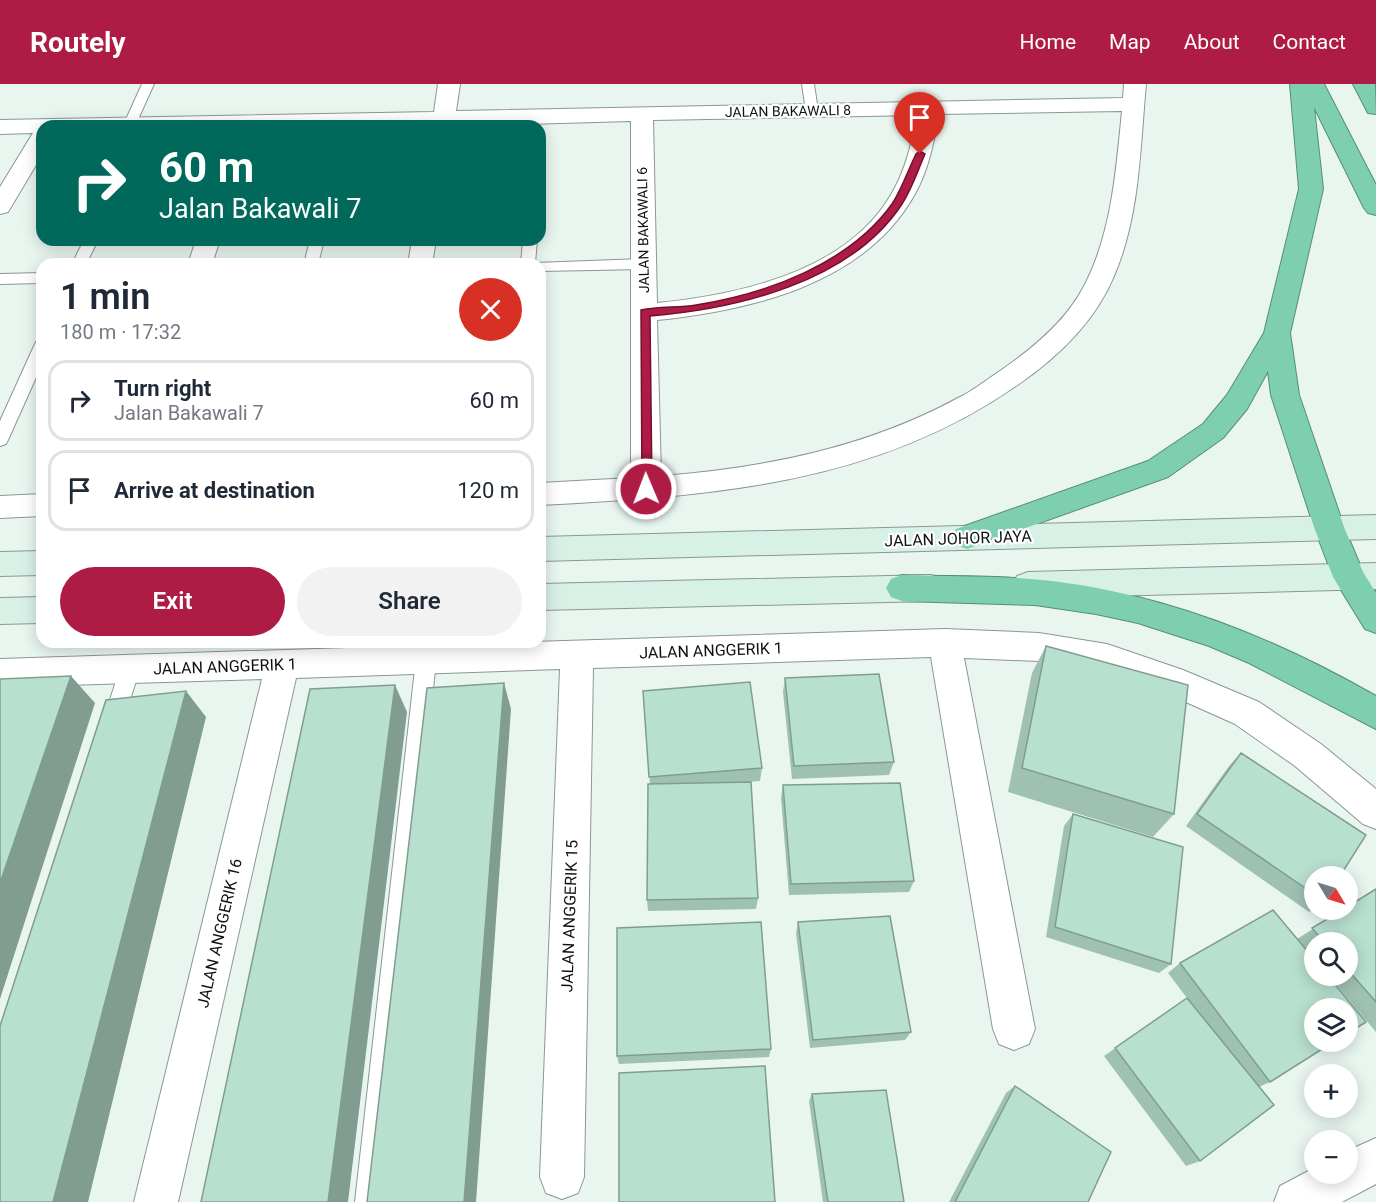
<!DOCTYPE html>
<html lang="en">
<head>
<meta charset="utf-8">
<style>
	body { margin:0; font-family:Roboto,sans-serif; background:#f2f2f3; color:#1f2937; height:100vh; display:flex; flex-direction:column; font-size:22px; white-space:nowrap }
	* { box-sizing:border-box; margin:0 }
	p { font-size:20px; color:#747a83 }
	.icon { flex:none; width:33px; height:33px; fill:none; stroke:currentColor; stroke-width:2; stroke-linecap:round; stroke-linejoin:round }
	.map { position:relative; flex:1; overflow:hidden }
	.side { position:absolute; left:36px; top:174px; width:510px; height:390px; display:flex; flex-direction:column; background:#fff; border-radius:18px; box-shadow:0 3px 15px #0003 }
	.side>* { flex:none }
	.guide { position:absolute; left:36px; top:36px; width:510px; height:126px; border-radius:18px; box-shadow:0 3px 15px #0003; background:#00695c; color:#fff; overflow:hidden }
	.needle { width:39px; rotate:128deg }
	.tools { position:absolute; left:1304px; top:782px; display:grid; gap:12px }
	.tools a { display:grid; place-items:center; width:54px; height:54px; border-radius:50%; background:#fff; box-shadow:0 3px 15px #0003; font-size:30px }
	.pin { position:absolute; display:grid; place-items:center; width:51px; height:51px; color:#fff; margin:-62px -26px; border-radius:50% 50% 50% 0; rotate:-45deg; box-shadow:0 0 6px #0007 }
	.pin .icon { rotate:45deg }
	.me { position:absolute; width:66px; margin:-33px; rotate:359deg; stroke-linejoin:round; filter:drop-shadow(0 0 4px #0008) }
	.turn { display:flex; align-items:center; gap:21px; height:126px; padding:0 24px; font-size:27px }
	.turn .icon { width:78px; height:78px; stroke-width:2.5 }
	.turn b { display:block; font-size:42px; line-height:51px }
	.round { display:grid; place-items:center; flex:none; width:63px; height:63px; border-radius:32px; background:#f2f2f3 }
	.summary { display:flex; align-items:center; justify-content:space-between; height:102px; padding:0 24px }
	h1 { font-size:36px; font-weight:600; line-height:45px }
	.primary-button { display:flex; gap:12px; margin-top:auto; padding:12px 24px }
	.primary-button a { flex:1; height:69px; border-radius:36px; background:#ae1b45; color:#fff; font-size:24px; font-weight:600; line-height:69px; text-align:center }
	.primary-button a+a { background:#f2f2f3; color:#1f2937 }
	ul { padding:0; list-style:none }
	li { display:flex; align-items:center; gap:18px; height:81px; margin:0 12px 9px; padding:0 12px; border:3px solid #e0e1e3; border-radius:18px }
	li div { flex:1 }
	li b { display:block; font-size:22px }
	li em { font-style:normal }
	header { display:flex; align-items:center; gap:36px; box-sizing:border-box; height:84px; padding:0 30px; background:#ae1b45; color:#fff }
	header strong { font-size:28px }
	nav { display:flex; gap:33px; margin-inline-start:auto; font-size:21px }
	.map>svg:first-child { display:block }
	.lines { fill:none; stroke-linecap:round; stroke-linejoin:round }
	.lane-casing { stroke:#8b9792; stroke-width:2 }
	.street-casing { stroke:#8b9792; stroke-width:2 }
	.secondary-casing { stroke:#8b9792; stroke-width:2 }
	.highway-casing { stroke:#578d78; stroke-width:2 }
	.lane { fill:#fff; fill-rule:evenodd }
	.street { fill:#fff; fill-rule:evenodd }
	.secondary { fill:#d8f1e7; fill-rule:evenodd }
	.highway { fill:#7ecfb0; fill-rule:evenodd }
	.wall { fill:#9ec1b2 }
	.shaded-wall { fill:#819d91 }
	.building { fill:#b8e0cf; stroke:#819d91; stroke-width:1.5 }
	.route { fill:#ae1b45; stroke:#71122d; stroke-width:1.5 }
	.labels { text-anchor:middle; stroke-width:4.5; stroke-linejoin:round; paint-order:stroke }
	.far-street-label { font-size:14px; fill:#0e1210; stroke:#fff }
	.street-label { font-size:16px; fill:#0e1210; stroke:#fff }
</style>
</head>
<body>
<header>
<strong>Routely</strong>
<nav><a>Home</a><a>Map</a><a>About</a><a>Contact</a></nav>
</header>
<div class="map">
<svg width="1376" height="1118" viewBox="0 0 1376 1118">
	<rect width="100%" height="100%" fill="#e9f6f0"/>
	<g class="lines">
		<defs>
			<path id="lane" d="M142,0H154L135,42H123Z
				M802,0H814L818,27L817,30L812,31L806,27Z
				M84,156H98L86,180H72Z
				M310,156H324L318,180H304Z
				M523,156H537L535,179L643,175L650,180L643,185L540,187V180H521Z
				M42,189V199L0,200V190Z
				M42,257V280L8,356L6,360L0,362V337L34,262L36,258Z
				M426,568L433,570L436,576L381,1118H355L416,576L419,570Z
				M130,577L137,579L140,585L122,640L119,646L112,649L105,646L102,640L120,585L123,579Z"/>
			<path id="street" d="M438,0H460L456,27L1123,14L1124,0H1146C1140,64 1140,132 1114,192C1095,238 1057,274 1016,302C872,402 709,412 540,421V399L631,394V37L454,42H42V71L8,128L0,130V103L33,49L0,50V36L434,28ZM1122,27C1116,86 1112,150 1083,204C1065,238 1032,265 1000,287C986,296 973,307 958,314C866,364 764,384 661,392L657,236C752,226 865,200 915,110C929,85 934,57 939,30ZM917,31C912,58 906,85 892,109C848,187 739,211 657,219L653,36Z
				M196,156H220L212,180H188Z
				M412,156H436L432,180H408Z
				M42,410V432L0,434V412Z
				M945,545L1039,549L1107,560L1183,586L1259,618L1321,660L1376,705V745L1363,740L1295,682L1235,640L1159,606L1107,588L1039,577L964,574L1035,945L1029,960L1014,966L999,960L993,945L931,573L593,584L584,1093L578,1109L562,1115L546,1109L540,1093L560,585L296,594L178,1118H134L262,595L0,603V575Z
				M1376,1054V1100L1342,1118H1274L1280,1102L1314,1084V1089H1347V1067Z"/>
			<path id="secondary" d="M1376,431V455L540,477V453Z
				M42,467V491L0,492V468Z
				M1376,479V505L1028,514L1017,510L1012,501L1017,492L1028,488Z
				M931,491L942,495L947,504L942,513L931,517L540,526V500Z
				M42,513V539L0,540V514Z"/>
			<path id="highway" d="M1290,0H1324L1376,101V131L1368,129L1364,124L1314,23L1323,105L1290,249L1299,311L1344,443L1363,488L1376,509V549L1365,545L1333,493L1314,443L1271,311L1268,287L1247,325L1223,354L1168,393L978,461L967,465L956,461L952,453L956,445L1148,377L1203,340L1227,311L1264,249L1299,105Z
				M1353,0H1375L1376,30L1368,29Z
				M902,491C952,493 1002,491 1052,497C1167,511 1277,555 1376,612V645L1249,579L1209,562L1138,539L1096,530L1035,521L902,517L891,513L886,504L891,495Z"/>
		</defs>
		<use href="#lane" class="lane-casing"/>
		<use href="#street" class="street-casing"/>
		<use href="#secondary" class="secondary-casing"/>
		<use href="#highway" class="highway-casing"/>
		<use href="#lane" class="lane"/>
		<use href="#street" class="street"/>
		<use href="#secondary" class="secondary"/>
		<use href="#highway" class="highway"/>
	</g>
	<path class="wall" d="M1046,562L1174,730L1153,753L1008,708L1032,589Z
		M785,594L894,678L889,691L792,695L783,608Z
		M643,607L762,684L760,697L736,699L758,814L756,825L648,827L647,816L650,700Z
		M1241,669L1314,792V825L1309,828L1186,742L1229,682Z
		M783,701L914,797L909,808L789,811L781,714Z
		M1073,730L1171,880L1159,889L1046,853L1064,742Z
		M1376,805V948L1328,891H1347V858H1314V875L1297,855Z
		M798,838L911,948L905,956L810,964L796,849Z
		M1180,879L1270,998L1259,1003L1200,1077L1186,1082L1104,972L1187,914L1168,889Z
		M771,965L769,973L619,980L617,972Z
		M1015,1002L1088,1118H949L1006,1009Z
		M812,1010L904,1118H823L809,1017Z"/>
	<path class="shaded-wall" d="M71,592L95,619L0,915V799Z
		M504,599L511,625L476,1118H464Z
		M395,601L407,628L348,1118H328Z
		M186,607L206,633L88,1118H53Z"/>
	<path class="building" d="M1046,562L1188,601L1174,730L1022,684Z
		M879,590L894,678L794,682L785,594Z
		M71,592L0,799V595Z
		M750,598L762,684L649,693L643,607Z
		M504,599L464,1118H367L427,604Z
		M395,601L328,1118H201L310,605Z
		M186,607L53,1118H0V942L106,616Z
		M1241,669L1366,751L1340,792H1314V810L1197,730Z
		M751,698L758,814L647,816L648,700Z
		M900,699L914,797L791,800L783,701Z
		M1073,730L1183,763L1171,880L1055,843Z
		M1376,805V918L1347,885V858H1324L1312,844L1344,825H1347V823Z
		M1273,826L1314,875V891H1327L1366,938L1347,950V924H1314V957H1335L1270,998L1180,879Z
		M890,832L911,948L813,956L798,838Z
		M761,838L771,965L617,972V844Z
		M1187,914L1274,1021L1200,1077L1115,964Z
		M765,982L775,1118H619V989Z
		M1015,1002L1111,1068L1088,1118H955Z
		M886,1006L904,1118H828L812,1010Z"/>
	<path class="route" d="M920,67L925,70C918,86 912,105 902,120C851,198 737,225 650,232L652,405L646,409L642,408L641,226C659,222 678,224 696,221C766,210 849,180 892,120C902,105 908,86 916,70Z"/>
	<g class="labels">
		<g class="far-street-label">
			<text transform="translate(788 27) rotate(-1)" y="5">JALAN BAKAWALI 8</text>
			<text transform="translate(643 146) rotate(-91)" y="5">JALAN BAKAWALI 6</text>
		</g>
		<g class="street-label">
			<text transform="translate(958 454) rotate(-2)" y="6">JALAN JOHOR JAYA</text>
			<text transform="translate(711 566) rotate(-2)" y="6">JALAN ANGGERIK 1</text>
			<text transform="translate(225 582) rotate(-2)" y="6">JALAN ANGGERIK 1</text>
			<text transform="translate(569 832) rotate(-88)" y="6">JALAN ANGGERIK 15</text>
			<text transform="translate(219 849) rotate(-77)" y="6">JALAN ANGGERIK 16</text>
		</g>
	</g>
</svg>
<div class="tools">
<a><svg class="needle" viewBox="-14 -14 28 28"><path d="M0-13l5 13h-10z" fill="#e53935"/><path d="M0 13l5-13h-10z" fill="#747a83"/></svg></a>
<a><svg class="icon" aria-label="search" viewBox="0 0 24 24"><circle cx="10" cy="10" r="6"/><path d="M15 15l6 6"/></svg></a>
<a><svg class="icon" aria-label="layers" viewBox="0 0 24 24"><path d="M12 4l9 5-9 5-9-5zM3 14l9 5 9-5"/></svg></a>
<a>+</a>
<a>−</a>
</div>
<div class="pin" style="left:920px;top:70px;background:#d93025"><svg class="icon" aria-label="arrive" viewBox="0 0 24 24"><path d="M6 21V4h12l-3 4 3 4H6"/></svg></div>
<svg class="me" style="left:646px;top:405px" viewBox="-20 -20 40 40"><circle r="17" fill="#ae1b45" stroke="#fff" stroke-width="3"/><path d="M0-11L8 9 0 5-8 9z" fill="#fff"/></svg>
<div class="guide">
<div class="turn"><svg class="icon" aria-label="right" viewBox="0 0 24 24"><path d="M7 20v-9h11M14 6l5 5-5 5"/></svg><div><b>60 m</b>Jalan Bakawali 7</div></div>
</div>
<section class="side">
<div class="summary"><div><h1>1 min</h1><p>180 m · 17:32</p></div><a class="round" style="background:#d93025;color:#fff"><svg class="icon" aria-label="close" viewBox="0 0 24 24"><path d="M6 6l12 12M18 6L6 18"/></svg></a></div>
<ul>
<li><svg class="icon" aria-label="right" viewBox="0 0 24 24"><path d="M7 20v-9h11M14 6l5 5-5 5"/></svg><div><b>Turn right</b><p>Jalan Bakawali 7</p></div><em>60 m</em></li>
<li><svg class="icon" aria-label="arrive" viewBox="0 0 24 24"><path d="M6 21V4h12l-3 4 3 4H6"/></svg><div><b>Arrive at destination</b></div><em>120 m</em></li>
</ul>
<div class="primary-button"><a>Exit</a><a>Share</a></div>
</section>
</div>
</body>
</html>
